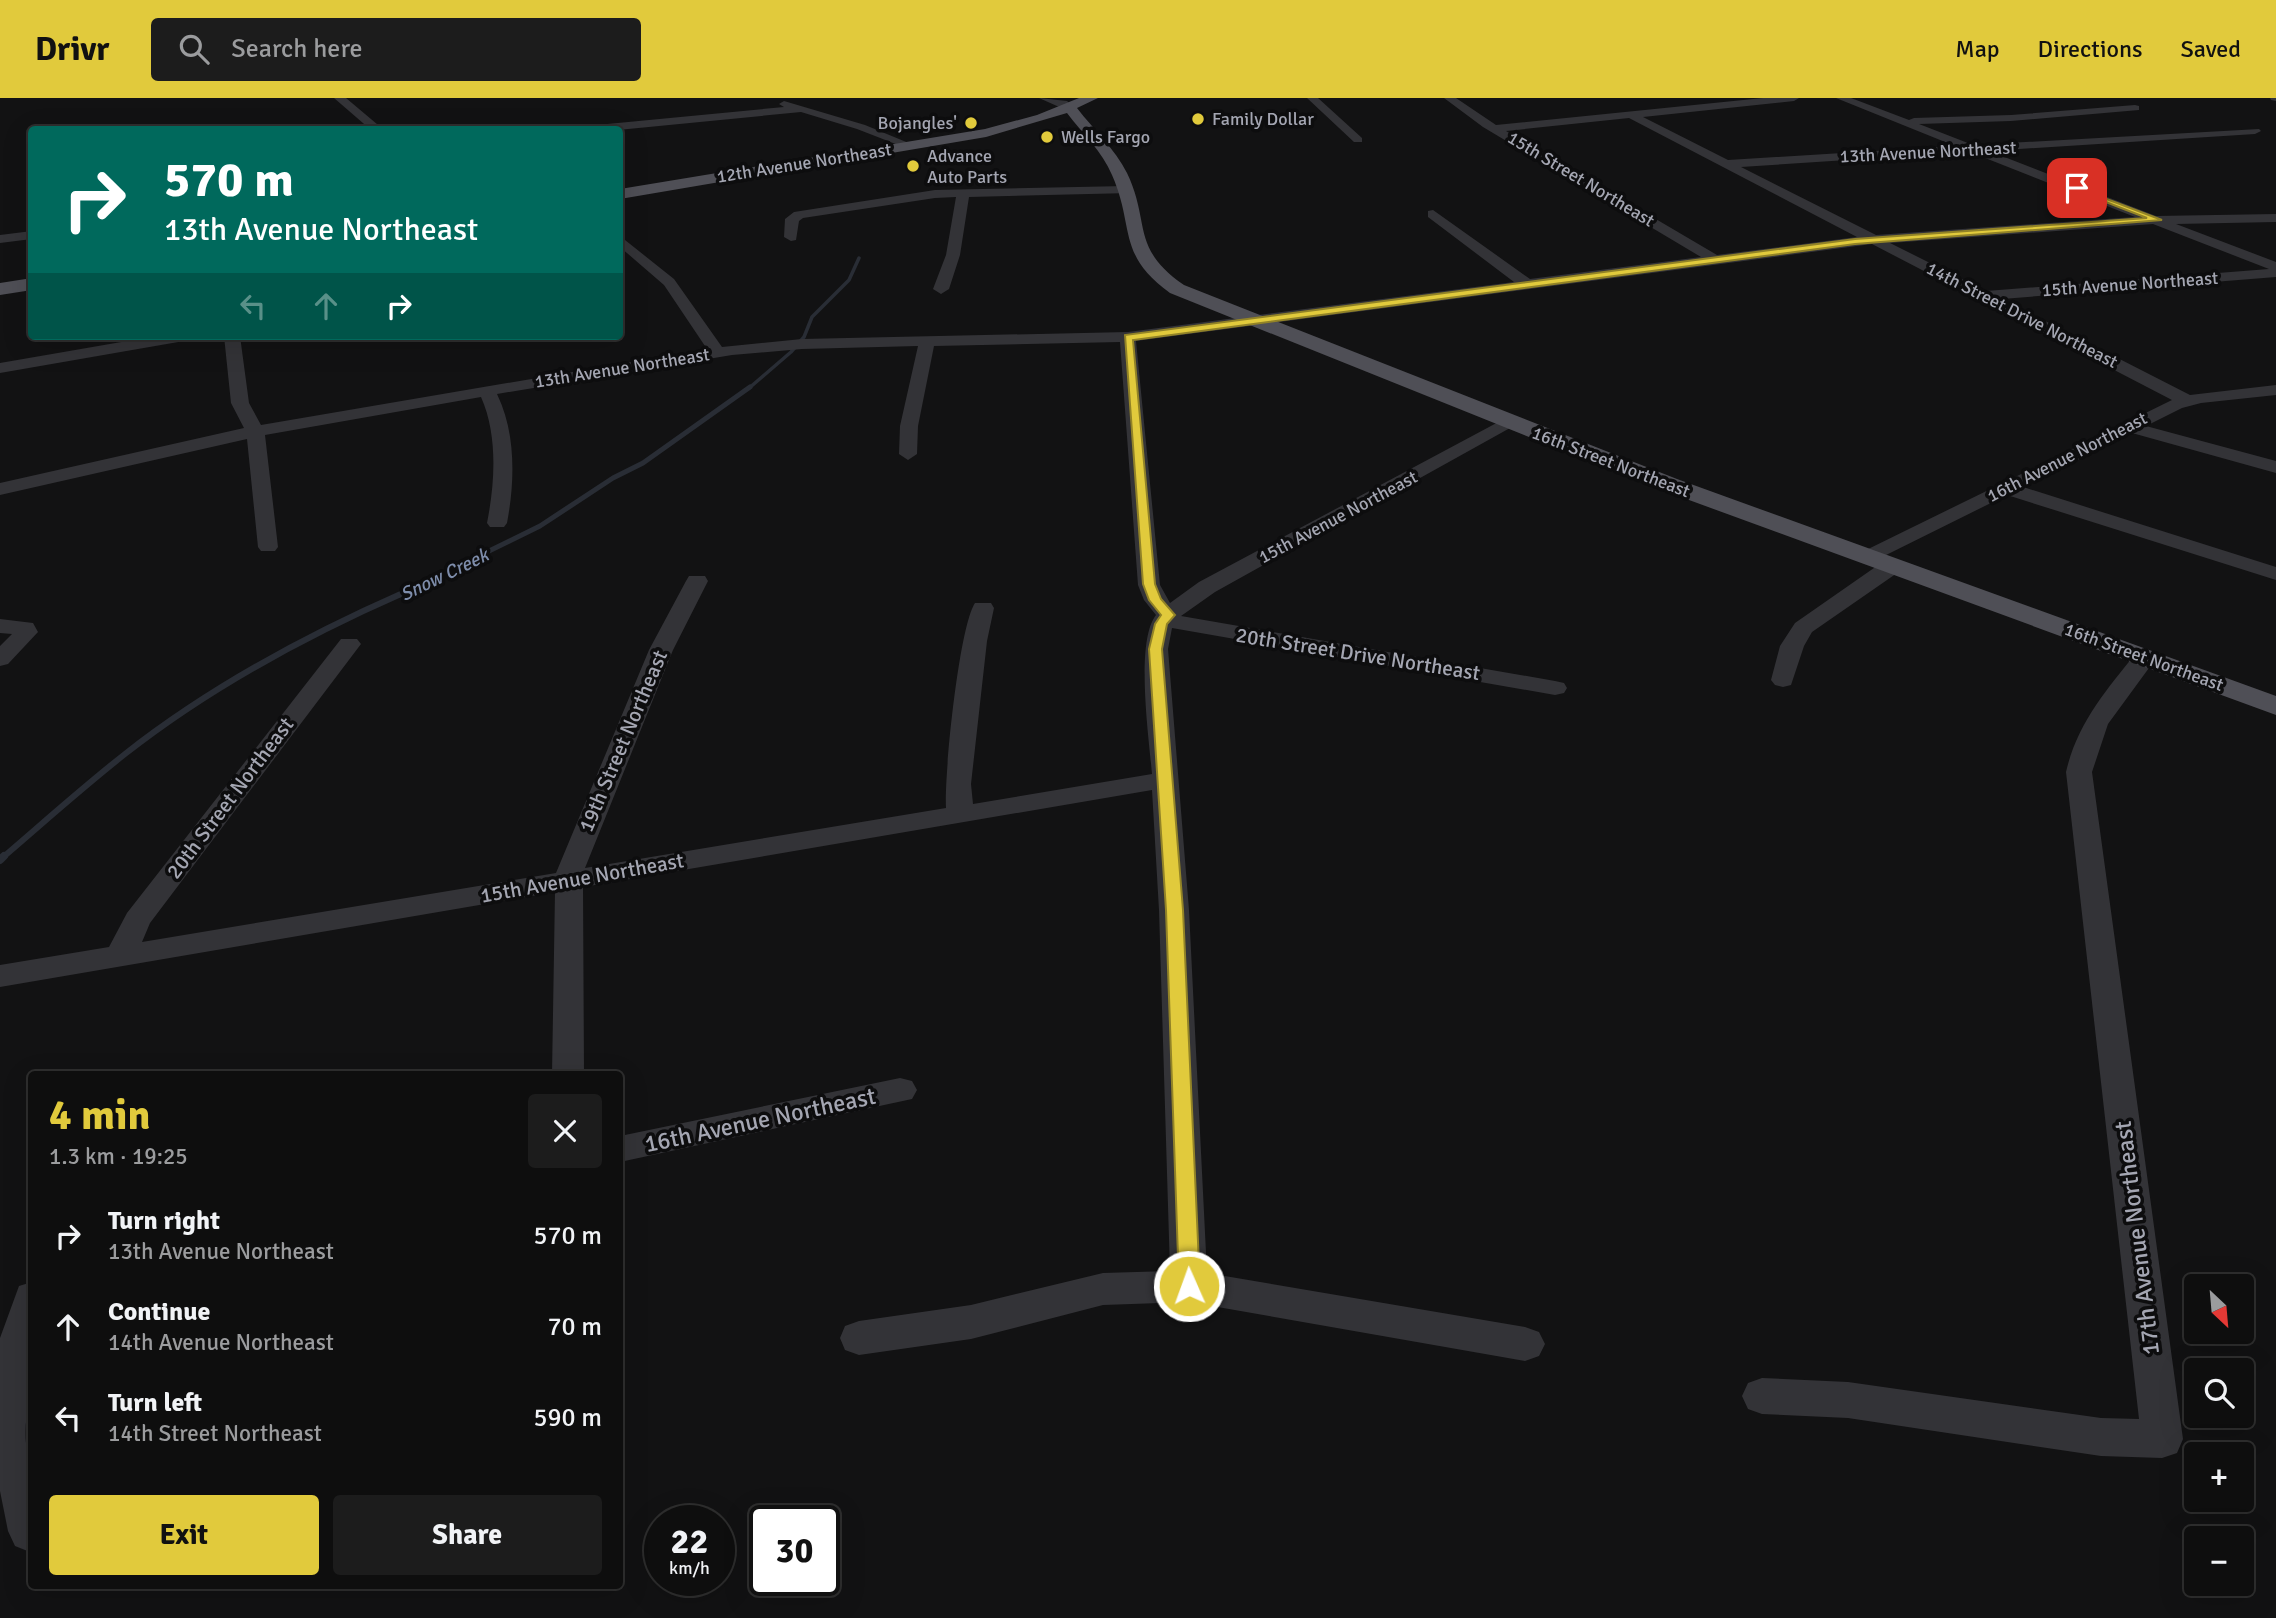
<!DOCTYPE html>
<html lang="en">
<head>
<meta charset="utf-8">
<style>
	body { margin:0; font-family:Signika,sans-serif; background:#1c1c1c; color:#f1f3f6; height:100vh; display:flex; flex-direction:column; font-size:26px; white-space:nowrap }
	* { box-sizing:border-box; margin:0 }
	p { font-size:23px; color:#9b9c9e }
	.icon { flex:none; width:38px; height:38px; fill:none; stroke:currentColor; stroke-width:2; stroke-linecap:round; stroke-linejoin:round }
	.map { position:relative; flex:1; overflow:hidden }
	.details { position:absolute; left:28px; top:973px; width:595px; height:518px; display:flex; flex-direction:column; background:#0e0e0e; border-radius:7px; box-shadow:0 7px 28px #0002,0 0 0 2px #2e2e2e }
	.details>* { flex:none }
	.banner { position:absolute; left:28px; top:28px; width:595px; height:214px; border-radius:7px; box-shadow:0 7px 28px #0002,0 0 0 2px #2e2e2e; background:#00695c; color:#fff; overflow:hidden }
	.needle { width:46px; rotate:154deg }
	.fabs { position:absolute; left:2184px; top:1176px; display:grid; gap:14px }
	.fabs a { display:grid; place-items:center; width:70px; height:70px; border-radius:7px; background:#0e0e0e; box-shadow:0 7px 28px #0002,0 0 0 2px #2e2e2e; font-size:35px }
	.speed { position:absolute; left:644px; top:1407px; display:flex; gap:14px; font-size:35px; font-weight:700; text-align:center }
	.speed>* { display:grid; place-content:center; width:91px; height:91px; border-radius:50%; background:#0e0e0e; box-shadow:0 7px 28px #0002,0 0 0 2px #2e2e2e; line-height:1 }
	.speed small { font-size:18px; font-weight:400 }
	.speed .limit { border:4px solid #111; border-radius:10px; background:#fff; color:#111 }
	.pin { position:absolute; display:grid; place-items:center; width:60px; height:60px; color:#fff; margin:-30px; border-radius:14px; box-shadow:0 4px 10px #0006 }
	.me { position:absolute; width:77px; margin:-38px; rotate:358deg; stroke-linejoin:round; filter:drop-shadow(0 0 5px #0008) }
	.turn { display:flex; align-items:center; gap:24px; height:147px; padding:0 21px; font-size:32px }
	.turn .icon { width:91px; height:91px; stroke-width:2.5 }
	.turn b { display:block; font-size:49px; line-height:60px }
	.lanes { display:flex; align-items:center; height:66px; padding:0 21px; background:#0003; justify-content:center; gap:35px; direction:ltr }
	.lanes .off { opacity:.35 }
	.round { display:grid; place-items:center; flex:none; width:74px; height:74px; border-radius:7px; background:#1c1c1c }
	.overview { display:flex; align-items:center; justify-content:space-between; height:119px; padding:0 21px }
	h1 { font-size:42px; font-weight:800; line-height:52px; color:#e1ca3c }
	.action { display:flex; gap:14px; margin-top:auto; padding:14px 21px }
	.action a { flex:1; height:80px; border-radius:7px; background:#e1ca3c; color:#111; font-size:28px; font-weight:800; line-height:80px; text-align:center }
	.action a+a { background:#1c1c1c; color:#f1f3f6 }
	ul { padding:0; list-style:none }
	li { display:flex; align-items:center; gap:21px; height:91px; padding:0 21px }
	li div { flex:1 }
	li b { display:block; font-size:26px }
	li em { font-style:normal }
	header { display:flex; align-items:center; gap:42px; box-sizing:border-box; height:98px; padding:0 35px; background:#e1ca3c; color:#111 }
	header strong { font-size:33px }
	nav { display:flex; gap:38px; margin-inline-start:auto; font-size:24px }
	.search { width:490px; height:63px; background:#1c1c1c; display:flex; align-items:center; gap:18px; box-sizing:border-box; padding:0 24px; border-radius:7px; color:#9b9c9e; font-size:26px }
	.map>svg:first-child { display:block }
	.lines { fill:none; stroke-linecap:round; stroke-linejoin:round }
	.stream-far3 { stroke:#292d35; stroke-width:3.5 }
	.stream-far2 { stroke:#292d35; stroke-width:5 }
	.stream-far1 { stroke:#292d35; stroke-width:6 }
	.stream { stroke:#292d35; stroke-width:8 }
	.minor { fill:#333337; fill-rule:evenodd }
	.major { fill:#4f4f56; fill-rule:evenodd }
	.route { fill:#e1ca3c; stroke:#928327; stroke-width:2 }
	.poi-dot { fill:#e1ca3c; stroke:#0d0d0e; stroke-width:2.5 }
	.labels { text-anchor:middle; stroke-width:7; stroke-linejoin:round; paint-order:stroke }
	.far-poi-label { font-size:18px; fill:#a4a6b2; stroke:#0d0d0e; text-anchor:start }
	.far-street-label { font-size:18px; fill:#a4a6b2; stroke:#0d0d0e }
	.far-water-label { font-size:19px; font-style:italic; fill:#7e8dab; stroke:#0d0d0e }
	.street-label { font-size:21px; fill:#a4a6b2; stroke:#0d0d0e }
	.near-street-label { font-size:24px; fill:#a4a6b2; stroke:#0d0d0e }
</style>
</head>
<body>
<header>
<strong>Drivr</strong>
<div class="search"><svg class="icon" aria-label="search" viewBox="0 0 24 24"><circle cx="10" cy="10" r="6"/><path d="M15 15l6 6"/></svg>Search here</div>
<nav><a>Map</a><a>Directions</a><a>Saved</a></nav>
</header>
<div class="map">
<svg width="2276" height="1520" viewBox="0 0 2276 1520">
	<rect width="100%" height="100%" fill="#121213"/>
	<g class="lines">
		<path class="stream-far3" d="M748,291L791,254L804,239L812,219L849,182L859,160"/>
		<path class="stream-far2" d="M399,497L540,428L613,380L643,365L750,289"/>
		<path class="stream-far1" d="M2,760C43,725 83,689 125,656C209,590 305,538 403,495"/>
		<path class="stream" d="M0,762L4,758"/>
		<path class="minor" d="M334,0H346L384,32H371Z
			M1039,0L1067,3L1075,10L1066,12Z
			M1307,0H1318L1362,40V44H1354Z
			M1444,0H1456L1496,27L1763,0H1799L1794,3L1643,19L1728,62L1955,48L1836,0H1851L1909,22L1914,20L2011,17L2135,7L2139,8V12L2011,23L1919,26L1973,47L2259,31L2261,33L2255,36L1989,53L2156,118L2276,116V124L2176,126L2276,164V179L2002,201L2190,297L2276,287V297L2201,305L2182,310L2146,328L2276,363V375L2132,335L2023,389L2276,469V482L2007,397L1874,463H1860L1856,459L1860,455L2172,302L1872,146L1136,243L1160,487L1170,505L1199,484L1504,321H1516L1519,325L1215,494L1181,518L1555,583L1564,585L1567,590L1564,595L1555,597L1172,530L1168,551L1189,812L1207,1175L1525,1229L1539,1234L1545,1246L1539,1258L1525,1263L1189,1204L1103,1207L971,1241L859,1257L845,1252L840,1240L845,1228L859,1223L971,1207L1103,1175L1170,1173L1159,812L1152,692L583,789L584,976H552L555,794L0,889V867L109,849L127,815L341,541H357L361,546L150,825L142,844L556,775L649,552L686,483L689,478H705L708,483L673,552L585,770L946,710C944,677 959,529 975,505H991L994,510L987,543L971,686L973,706L1152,676C1149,640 1135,544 1156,517L1144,502L1138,487L1120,244L934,248L918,328L917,356L908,362L899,356L900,328L918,248L802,251L732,257L497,296C516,335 515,383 507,425L504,429H490L487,425C495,385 498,337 481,299L265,337L278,449L275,453H261L258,449L247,341L0,397V385L244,330L231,305L224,238H240L249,305L261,327L707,251L664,187L620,149V138L674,181L722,249L802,241L1128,234L1514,184L1428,119V113L1433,112L1530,181L1701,159L1483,29ZM1629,20L1857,139L1717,157L1506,33ZM1970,54L2135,119L1876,137L1741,69ZM2153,126L2269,171L1986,193L1890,145Z
			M2270,0H2276V3L2271,2Z
			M784,3L865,27L916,48L906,50L857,31L801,14L618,32H571L576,29L784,9L779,6Z
			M98,27L102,28L104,32H93L94,28Z
			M1126,88L1131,89V95L969,99L960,157L949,191L941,196L933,191L946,157L956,99L935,100L803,120L799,123L796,142L791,143L784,139L785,121L794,114L935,92Z
			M32,133V141L0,145V137Z
			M156,238H192L184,243L0,275V265Z
			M1892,462L1900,463L1903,468L1900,473L1812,534L1804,548L1791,587L1783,589L1775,587L1771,582L1780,548L1795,525L1884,463Z
			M0,521L33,525L38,534L8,566L0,568V548L12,536L0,535Z
			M2145,552L2153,554L2157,559L2108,626L2092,674L2183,1341L2177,1355L2162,1360L2101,1358L1848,1320L1762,1316L1748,1311L1742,1298L1748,1285L1762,1280L1848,1284L2101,1320L2139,1321L2066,674C2077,626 2106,592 2137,554Z
			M900,980L912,983L917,992L912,1001L620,1064V1038Z
			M32,1184C32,1213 32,1242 32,1271C31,1302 18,1338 32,1368L30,1454L15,1448L8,1433L0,1393V1240L19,1188Z"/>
		<path class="major" d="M1079,0H1098L1077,10C1094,32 1115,51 1127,75C1151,125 1130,150 1184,187L1677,381L2276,598V617L1659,391L1170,195C1116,156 1135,129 1112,77C1102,53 1082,35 1067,15L986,39L620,101V91L985,31L1037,17Z
			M32,180V192L0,197V185Z"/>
	</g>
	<path class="route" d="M2075,89L2162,122L1855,146L1133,242L1155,486L1161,501L1175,517L1167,526L1162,551L1183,812L1200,1188L1197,1194L1189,1197L1182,1194L1179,1188L1166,812L1149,551L1155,526L1161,517L1149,502L1143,486L1125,237L1855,141L2147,120L2075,92Z"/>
	<g class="poi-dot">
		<circle cx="1198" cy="21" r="7"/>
		<circle cx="971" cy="25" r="7"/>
		<circle cx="1047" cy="39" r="7"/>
		<circle cx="913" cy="68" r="7"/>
	</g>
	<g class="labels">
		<g class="far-poi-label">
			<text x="1212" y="27">Family Dollar</text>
			<text x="957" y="31" text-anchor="end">Bojangles'</text>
			<text x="1061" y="45">Wells Fargo</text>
			<text x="927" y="64">Advance<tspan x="927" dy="21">Auto Parts</tspan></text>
		</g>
		<g class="far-street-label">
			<text transform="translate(1928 54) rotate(-3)" y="6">13th Avenue Northeast</text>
			<text transform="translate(804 65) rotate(-9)" y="6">12th Avenue Northeast</text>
			<text transform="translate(1581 81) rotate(31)" y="6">15th Street Northeast</text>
			<text transform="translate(2130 186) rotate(-4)" y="6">15th Avenue Northeast</text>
			<text transform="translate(2022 217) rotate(27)" y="6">14th Street Drive Northeast</text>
			<text transform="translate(622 270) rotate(-9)" y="6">13th Avenue Northeast</text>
			<text transform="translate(2067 359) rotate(-27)" y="6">16th Avenue Northeast</text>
			<text transform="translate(1611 364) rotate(21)" y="6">16th Street Northeast</text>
			<text transform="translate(1338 419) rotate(-28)" y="6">15th Avenue Northeast</text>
			<text transform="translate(2144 559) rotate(20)" y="6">16th Street Northeast</text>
		</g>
		<g class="far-water-label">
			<text transform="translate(444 476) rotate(-26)" y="7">Snow Creek</text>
		</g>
		<g class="street-label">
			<text transform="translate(1358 556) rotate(9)" y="7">20th Street Drive Northeast</text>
			<text transform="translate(623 643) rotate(-67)" y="7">19th Street Northeast</text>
			<text transform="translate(230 700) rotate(-53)" y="7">20th Street Northeast</text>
			<text transform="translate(582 780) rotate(-10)" y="7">15th Avenue Northeast</text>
		</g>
		<g class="near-street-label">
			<text transform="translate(760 1022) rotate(-12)" y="8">16th Avenue Northeast</text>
			<text transform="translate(2137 1140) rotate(-97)" y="8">17th Avenue Northeast</text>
		</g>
	</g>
</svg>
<div class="fabs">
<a><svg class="needle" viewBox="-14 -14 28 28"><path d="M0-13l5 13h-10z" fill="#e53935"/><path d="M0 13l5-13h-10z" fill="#9b9c9e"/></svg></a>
<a><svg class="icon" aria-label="search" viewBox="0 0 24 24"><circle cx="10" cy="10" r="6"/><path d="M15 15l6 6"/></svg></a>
<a>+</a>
<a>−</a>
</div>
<div class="speed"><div>22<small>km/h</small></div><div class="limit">30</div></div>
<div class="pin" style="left:2077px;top:90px;background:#d93025"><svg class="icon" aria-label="arrive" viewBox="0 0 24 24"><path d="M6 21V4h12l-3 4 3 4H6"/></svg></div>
<svg class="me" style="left:1189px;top:1188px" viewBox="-20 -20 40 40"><circle r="17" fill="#e1ca3c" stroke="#fff" stroke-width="3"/><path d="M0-11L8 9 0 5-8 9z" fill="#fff"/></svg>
<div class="banner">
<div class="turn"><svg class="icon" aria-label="right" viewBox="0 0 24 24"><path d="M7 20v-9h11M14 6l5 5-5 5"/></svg><div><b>570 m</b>13th Avenue Northeast</div></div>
<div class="lanes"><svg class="icon off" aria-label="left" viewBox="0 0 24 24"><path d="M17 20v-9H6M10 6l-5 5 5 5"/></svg><svg class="icon off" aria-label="ahead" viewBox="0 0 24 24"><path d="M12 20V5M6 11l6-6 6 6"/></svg><svg class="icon" aria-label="right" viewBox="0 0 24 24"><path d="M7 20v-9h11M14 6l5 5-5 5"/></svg></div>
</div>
<section class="details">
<div class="overview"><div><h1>4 min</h1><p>1.3 km · 19:25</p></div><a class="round"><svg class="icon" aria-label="close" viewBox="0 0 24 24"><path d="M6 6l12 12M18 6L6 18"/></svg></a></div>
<ul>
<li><svg class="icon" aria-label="right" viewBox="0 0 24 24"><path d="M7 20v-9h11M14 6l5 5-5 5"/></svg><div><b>Turn right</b><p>13th Avenue Northeast</p></div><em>570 m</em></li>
<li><svg class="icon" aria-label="ahead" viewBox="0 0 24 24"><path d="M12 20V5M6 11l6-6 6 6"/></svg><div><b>Continue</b><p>14th Avenue Northeast</p></div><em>70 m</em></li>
<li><svg class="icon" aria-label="left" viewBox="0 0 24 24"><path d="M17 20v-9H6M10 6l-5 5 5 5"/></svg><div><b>Turn left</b><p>14th Street Northeast</p></div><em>590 m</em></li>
</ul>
<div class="action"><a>Exit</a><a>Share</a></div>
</section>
</div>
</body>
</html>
